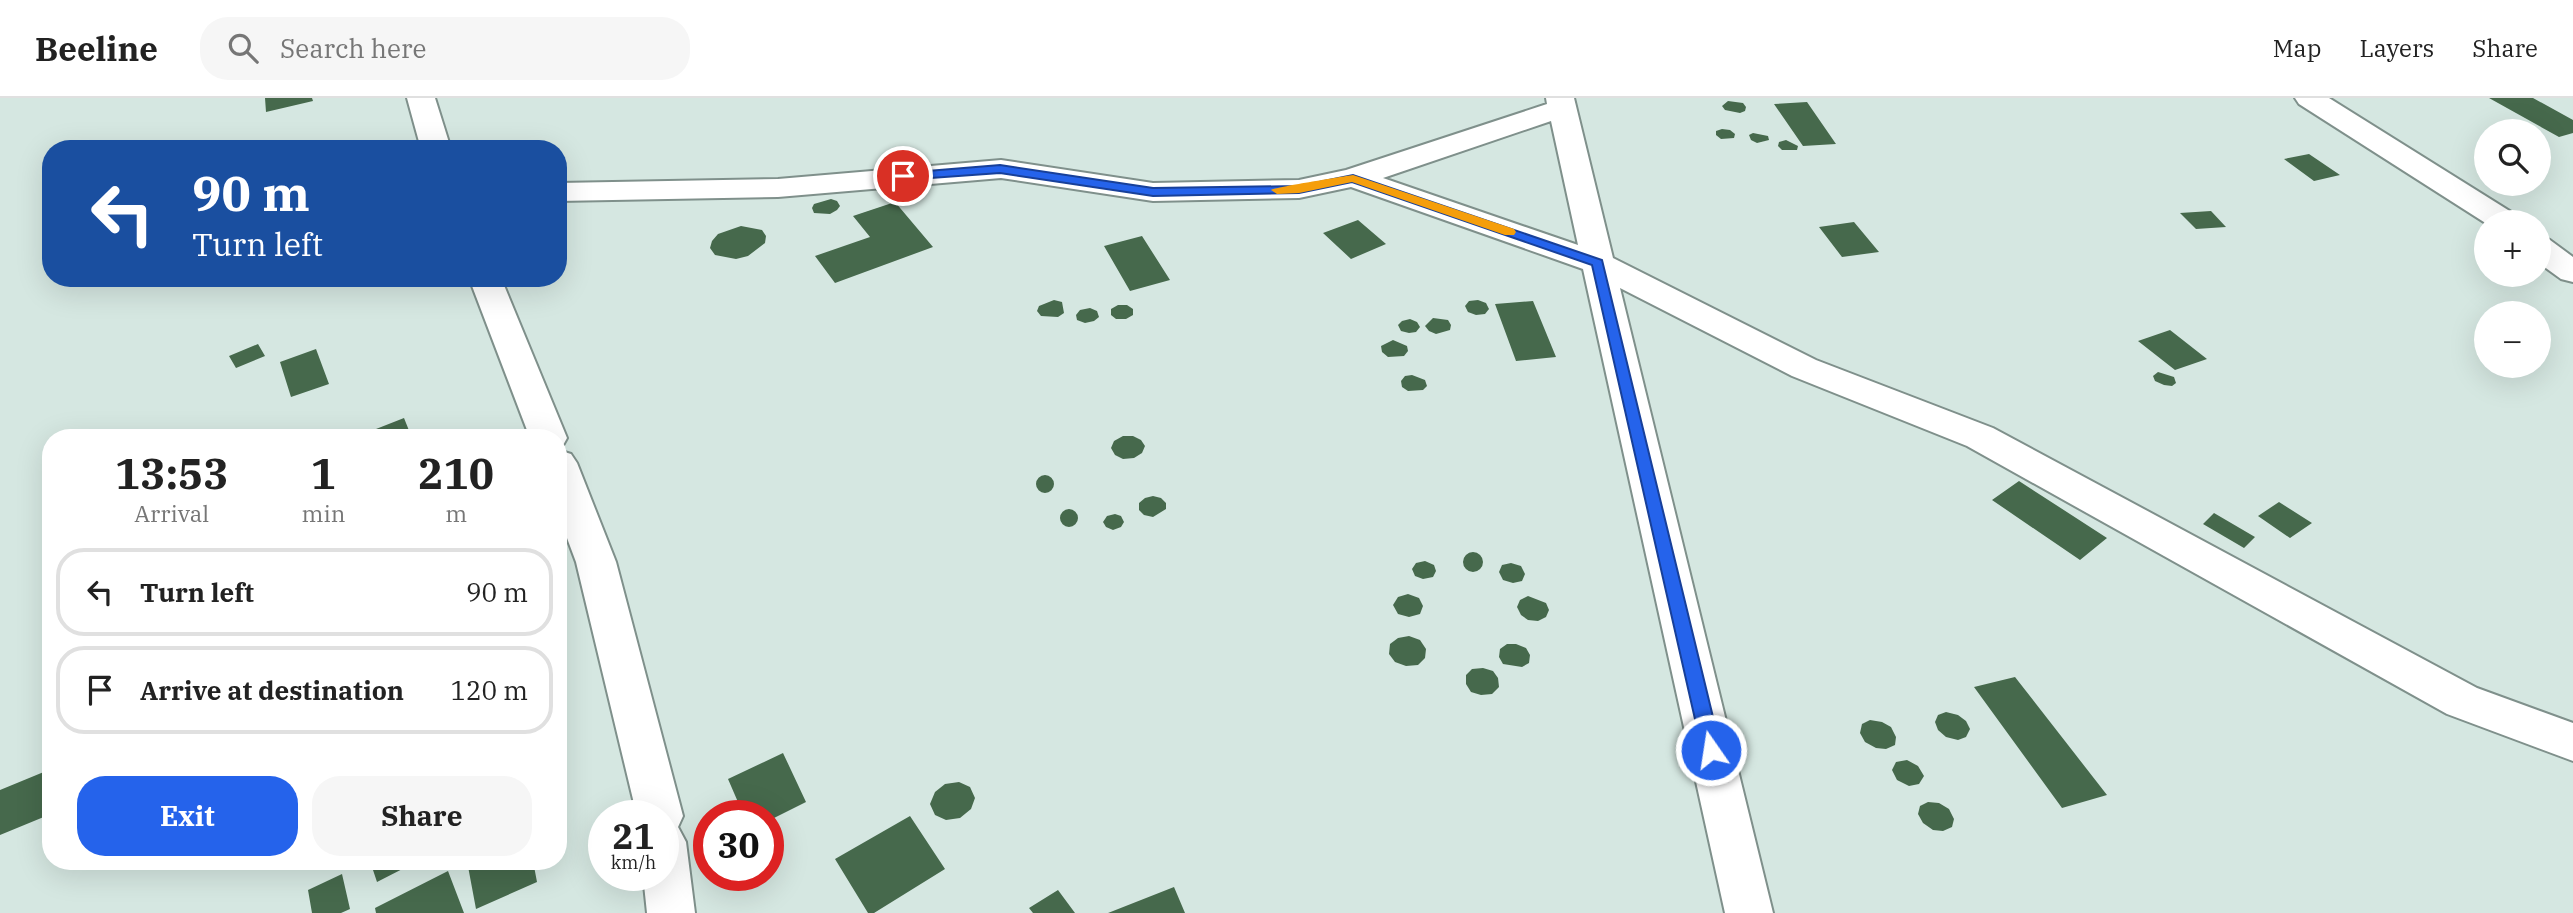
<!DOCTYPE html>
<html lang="en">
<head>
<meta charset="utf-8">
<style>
	body { margin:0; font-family:"IBM Plex Serif",serif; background:#f6f6f6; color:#222; height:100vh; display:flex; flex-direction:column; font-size:26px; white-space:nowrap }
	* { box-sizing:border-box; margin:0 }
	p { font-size:23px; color:#767676 }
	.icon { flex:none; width:38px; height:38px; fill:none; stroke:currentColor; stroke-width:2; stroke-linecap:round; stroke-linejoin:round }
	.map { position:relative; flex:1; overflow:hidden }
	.panel { position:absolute; left:42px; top:331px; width:525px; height:441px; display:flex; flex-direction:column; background:#fff; border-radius:28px; box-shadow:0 7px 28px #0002 }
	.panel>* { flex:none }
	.guide { position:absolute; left:42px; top:42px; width:525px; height:147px; border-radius:28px; box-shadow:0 7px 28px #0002; background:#1a4fa0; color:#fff; overflow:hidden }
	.buttons { position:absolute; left:2474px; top:21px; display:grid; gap:14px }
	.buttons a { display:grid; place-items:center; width:77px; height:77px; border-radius:50%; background:#fff; box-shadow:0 7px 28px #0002; font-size:35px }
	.speed { position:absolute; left:588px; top:702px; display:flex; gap:14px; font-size:35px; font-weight:700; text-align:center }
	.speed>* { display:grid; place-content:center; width:91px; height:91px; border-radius:50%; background:#fff; box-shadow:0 7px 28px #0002; line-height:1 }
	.speed small { font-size:18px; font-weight:400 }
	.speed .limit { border:10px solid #d22; background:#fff; color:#111 }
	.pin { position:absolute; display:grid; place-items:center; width:60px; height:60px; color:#fff; margin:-30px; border:4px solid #fff; border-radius:50%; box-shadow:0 2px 7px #0007 }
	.me { position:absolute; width:77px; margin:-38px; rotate:347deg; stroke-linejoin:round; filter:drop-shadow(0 0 5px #0008) }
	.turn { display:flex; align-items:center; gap:24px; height:147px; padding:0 35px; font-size:32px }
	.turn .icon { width:91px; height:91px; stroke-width:2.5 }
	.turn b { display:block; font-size:49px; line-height:60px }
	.eta { display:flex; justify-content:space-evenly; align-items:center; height:119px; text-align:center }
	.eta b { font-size:42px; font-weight:700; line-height:49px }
	.action { display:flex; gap:14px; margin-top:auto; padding:14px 35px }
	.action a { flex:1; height:80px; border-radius:28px; background:#2563eb; color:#fff; font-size:28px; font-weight:700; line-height:80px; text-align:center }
	.action a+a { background:#f6f6f6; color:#222 }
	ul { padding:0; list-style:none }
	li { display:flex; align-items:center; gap:21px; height:88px; margin:0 14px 10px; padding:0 21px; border:4px solid #e0e0e0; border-radius:28px }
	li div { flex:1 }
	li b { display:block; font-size:26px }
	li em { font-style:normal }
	header { display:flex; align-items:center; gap:42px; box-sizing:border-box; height:98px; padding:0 35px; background:#fff; border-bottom:2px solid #e0e0e0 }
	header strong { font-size:33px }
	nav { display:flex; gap:38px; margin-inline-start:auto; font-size:24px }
	.search { width:490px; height:63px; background:#f6f6f6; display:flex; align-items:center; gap:18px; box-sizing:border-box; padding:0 24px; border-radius:28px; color:#767676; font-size:26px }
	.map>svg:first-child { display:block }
	.building { fill:#46694c }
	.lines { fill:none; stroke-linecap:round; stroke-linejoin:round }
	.minor-casing { stroke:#7f908b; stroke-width:4 }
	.minor { fill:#fff; fill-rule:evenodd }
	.route { fill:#2563eb; stroke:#184099; stroke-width:2 }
	.slow { fill:#f59e0b }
</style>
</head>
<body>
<header>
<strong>Beeline</strong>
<div class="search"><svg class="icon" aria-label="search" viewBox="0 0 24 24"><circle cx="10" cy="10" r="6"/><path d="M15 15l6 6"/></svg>Search here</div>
<nav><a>Map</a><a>Layers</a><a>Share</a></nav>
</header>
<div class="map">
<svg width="2573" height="815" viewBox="0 0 2573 815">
	<rect width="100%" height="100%" fill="#d5e7e1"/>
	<path class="building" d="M265,0H312L313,3L266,14Z
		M2489,0H2533L2573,22V35L2559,39Z
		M1728,3L1743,5L1746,9L1745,13L1740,15L1725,12L1722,8Z
		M1807,4L1836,46L1803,48L1774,6Z
		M1722,31L1730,32L1735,36L1734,40L1721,41L1716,37V33Z
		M1753,35L1768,38L1769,42L1757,45L1751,42L1749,37Z
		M1786,42L1798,48L1797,52H1782L1778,48L1779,44Z
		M2309,56L2340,77L2314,83L2284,61Z
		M831,101L837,103L840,108L837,112L830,116L814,115L812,110L814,106Z
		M895,104L933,149L835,185L815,158L870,139L853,118Z
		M2211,113L2226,129L2196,131L2180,115Z
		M1358,122L1386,146L1351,161L1323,135Z
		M1854,124L1879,154L1842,159L1819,129Z
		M741,128L762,132L766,138L765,145L748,158L736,161L715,157L710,150L712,143L718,136Z
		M1142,138L1170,182L1130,193L1104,148Z
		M1054,202L1062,204L1064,215L1058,219L1041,218L1037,213L1039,208Z
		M1478,202L1486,205L1489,211L1485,216L1476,217L1468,214L1465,208L1469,203Z
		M1533,203L1556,259L1516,263L1495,206Z
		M1118,207H1127L1133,211V217L1126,221H1116L1111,217V211Z
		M1090,210L1097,213L1099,219L1094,223L1085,225L1077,222L1076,217L1080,212Z
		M1433,220L1448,222L1451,227L1450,232L1436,236L1429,233L1425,228Z
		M1410,221L1417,224L1420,229L1416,234L1409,235L1401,233L1398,227L1402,223Z
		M2170,232L2207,261L2175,272L2138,243Z
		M1393,242L1407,248L1408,253L1404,258L1388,259L1382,254L1381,248Z
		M258,246L265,258L236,270L229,258Z
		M316,251L329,286L291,299L280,264Z
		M2158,274L2174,279L2176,285L2172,288L2164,287L2155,283L2153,278Z
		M1412,277L1425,282L1427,288L1423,292L1408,293L1402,289L1401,283L1405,278Z
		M404,320L412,340H379L376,331Z
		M1123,338H1133L1141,342L1145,348L1142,355L1134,360L1123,361L1115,357L1111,350L1114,343Z
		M1036 386a9 9 0 1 1 18 0a9 9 0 1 1-18 0Z
		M2019,383L2107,440L2080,462L1992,402Z
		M1153,398L1161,400L1166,405V411L1153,419L1144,417L1139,412V405L1145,400Z
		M2279,404L2312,425L2290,440L2258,418Z
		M1060 420a9 9 0 1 1 18 0a9 9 0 1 1-18 0Z
		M2214,415L2255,439L2244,450L2203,426Z
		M1115,416L1121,418L1124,424L1121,429L1113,432L1106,429L1103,424L1107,418Z
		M1463 464a10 10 0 1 1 20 0a10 10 0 1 1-20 0Z
		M1425,463L1434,467L1436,473L1433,479L1423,481L1415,478L1412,471L1416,465Z
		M1511,465L1521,468L1525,476L1522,483L1513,485L1503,482L1499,474L1502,467Z
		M1408,496L1419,500L1423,508L1420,516L1409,519L1398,516L1393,507L1398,499Z
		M1528,498L1546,505L1549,512L1546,519L1538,523L1528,522L1521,517L1517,509L1520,502Z
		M1409,538L1420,542L1426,551L1425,560L1418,567L1406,568L1395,564L1389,556L1390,546L1398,540Z
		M1507,546H1516L1526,550L1530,557L1529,565L1522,569L1503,566L1499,559L1500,551Z
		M1483,570L1493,573L1498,580L1499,589L1492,596L1481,597L1471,594L1466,586V577L1472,571Z
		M2015,579L2107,697L2062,710L1974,589Z
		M1946,614L1958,617L1966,623L1970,631L1966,639L1958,642L1946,639L1938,632L1935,624L1938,617Z
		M1870,622L1882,624L1891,629L1896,639L1895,647L1886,651L1876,650L1865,644L1860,635L1862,626Z
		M783,655L806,704L768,723V718H744L728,681Z
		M1907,662L1918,668L1924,678L1919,686L1909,688L1897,682L1892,672L1896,664Z
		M51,671V716L0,737V692Z
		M959,684L970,689L975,700L971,711L960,720L946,722L935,717L930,706L935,694L945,686Z
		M1928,704L1939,705L1949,711L1954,721L1952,729L1943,733L1933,732L1923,725L1918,716L1920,708Z
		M910,718L945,771L874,815H868L835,761Z
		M370,763H418L377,784Z
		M467,763H533L537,784L476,811Z
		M448,773L464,815H376L375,810Z
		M342,776L350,811L341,815H312L308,792Z
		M1174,789L1185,815H1108Z
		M1058,792L1075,815H1033L1029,810Z"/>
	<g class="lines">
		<defs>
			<path id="minor" d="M407,0H435L451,51H421Z
				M1546,0H1574L1613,160L1816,262L1993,330L2477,590L2573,625V663L2447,616L1967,348L1792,278L1620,190L1773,815H1725L1583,171L1351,89L1299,100L1153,103L1001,80L778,99L558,103V85L778,81L1001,62L1153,85L1299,82L1346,72L1547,6ZM1551,23L1578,147L1383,80Z
				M2295,0H2329L2516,117L2521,124L2487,126L2299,6Z
				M2539,139L2550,142L2573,159V184L2561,181L2539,165Z
				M469,180H501L567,340L562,349L558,350V340H530Z
				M558,352L571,356L577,365L616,464L683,718L678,729L686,744L695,815H647L643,777H663V718H637L576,464L558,416Z"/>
		</defs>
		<use href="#minor" class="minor-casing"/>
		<use href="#minor" class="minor"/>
	</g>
	<path class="route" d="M1000,67L1153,90L1299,88L1353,77L1602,162L1721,652L1718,658L1711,660L1705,658L1702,652L1592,167L1352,84L1299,95L1153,98L1000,75L903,82L897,78L903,75Z"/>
	<path class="slow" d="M1353,77L1514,131L1516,134L1514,137H1505L1352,84L1299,95L1277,96L1271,92C1275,89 1341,79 1353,77Z"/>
</svg>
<div class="buttons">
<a><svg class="icon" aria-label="search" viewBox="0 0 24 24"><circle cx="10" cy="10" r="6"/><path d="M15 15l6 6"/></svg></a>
<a>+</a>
<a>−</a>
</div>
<div class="speed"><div>21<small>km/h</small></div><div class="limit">30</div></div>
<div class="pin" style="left:903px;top:78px;background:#d93025"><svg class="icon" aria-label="arrive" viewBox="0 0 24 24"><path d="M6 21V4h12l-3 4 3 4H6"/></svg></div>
<svg class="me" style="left:1711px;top:652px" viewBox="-20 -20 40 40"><circle r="17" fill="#2563eb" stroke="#fff" stroke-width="3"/><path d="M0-11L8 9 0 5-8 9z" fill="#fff"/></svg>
<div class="guide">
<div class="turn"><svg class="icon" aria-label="left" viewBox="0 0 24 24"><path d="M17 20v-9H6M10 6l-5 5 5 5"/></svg><div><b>90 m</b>Turn left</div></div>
</div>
<section class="panel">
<div class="eta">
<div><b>13:53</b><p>Arrival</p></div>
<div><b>1</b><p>min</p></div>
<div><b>210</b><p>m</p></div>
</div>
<ul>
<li><svg class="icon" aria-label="left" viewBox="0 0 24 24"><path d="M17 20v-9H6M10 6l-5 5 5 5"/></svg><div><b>Turn left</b></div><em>90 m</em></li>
<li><svg class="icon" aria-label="arrive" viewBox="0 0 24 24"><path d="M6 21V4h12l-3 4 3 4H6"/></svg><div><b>Arrive at destination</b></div><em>120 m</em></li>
</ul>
<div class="action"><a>Exit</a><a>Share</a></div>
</section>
</div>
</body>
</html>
